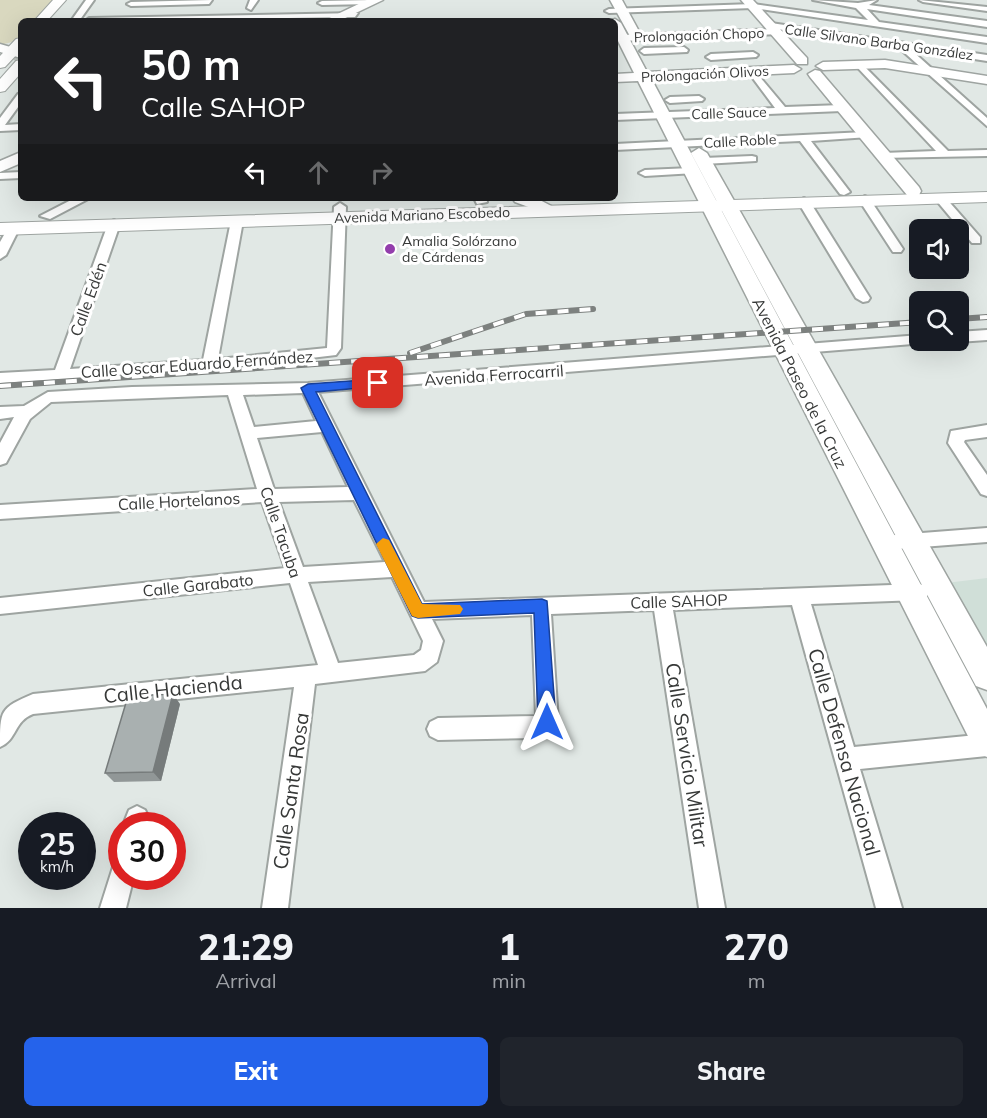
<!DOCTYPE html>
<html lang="en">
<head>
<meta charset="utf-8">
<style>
	body { margin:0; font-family:Mulish,sans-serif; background:#20242c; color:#f1f3f6; height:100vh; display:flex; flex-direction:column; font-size:22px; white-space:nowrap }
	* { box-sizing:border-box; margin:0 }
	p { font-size:20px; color:#9ea1a6 }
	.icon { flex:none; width:33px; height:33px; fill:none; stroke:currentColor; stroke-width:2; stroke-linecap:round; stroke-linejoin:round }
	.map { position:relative; height:908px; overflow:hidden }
	.details { display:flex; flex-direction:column; background:#171b24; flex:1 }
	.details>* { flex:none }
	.guide { position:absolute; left:18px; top:18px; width:600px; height:183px; border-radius:9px; box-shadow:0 6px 24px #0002; background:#202124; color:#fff; overflow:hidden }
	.controls { position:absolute; left:909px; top:219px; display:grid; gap:12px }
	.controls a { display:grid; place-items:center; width:60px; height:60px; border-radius:9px; background:#171b24; box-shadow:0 6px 24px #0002; font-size:30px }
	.speed { position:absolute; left:18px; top:812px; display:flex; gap:12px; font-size:30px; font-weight:700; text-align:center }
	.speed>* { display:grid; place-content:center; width:78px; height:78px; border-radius:50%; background:#171b24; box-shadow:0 6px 24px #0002; line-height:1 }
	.speed small { font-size:15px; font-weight:400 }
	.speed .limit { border:9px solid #d22; background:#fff; color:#111 }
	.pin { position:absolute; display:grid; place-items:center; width:51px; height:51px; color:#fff; margin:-26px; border-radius:12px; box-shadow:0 3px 9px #0006 }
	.me { position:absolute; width:66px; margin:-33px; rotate:0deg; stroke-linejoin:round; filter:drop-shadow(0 0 4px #0008) }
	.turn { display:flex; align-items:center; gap:21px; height:126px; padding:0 24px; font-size:27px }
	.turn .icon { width:78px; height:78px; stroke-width:2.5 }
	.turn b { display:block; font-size:42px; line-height:51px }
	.lanes { display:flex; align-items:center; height:57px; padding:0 24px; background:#0003; justify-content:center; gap:30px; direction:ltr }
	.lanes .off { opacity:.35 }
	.eta { display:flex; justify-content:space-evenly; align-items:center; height:102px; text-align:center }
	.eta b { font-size:36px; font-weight:800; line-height:42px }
	.action { display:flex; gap:12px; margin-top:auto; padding:12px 24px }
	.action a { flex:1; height:69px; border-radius:9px; background:#2563eb; color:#fff; font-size:24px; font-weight:800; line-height:69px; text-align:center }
	.action a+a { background:#20242c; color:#f1f3f6 }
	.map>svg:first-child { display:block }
	.built { fill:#d0dfd8 }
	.green { fill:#d9d8bf }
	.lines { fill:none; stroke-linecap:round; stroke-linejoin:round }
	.primary-tunnel { stroke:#bfc5c2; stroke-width:14; stroke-dasharray:14 7; stroke-linecap:butt }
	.street-casing { stroke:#9ea4a1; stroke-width:4 }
	.secondary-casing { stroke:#9ea4a1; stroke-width:3 }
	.primary-casing { stroke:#9ea4a1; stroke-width:2 }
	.street { fill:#fff; fill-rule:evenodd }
	.secondary { fill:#fff; fill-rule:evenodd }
	.primary { fill:#fff; fill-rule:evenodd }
	.rail-casing { stroke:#7d817f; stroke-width:6 }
	.rail { stroke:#fff; stroke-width:4; stroke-dasharray:11; stroke-linecap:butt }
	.wall { fill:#919797 }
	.shaded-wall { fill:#767b7b }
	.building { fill:#a9b0b0; stroke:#767b7b; stroke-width:1.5 }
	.route { fill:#2563eb; stroke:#184099; stroke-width:1.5 }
	.slow { fill:#f59e0b }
	.poi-dot { fill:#933eac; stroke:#fff; stroke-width:2 }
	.labels { text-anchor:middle; stroke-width:6; stroke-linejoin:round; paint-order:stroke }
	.far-street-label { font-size:14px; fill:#373938; stroke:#fff }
	.far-poi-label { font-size:14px; fill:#373938; stroke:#fff; text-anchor:start }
	.street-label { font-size:16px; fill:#373938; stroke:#fff }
	.near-street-label { font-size:20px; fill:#373938; stroke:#fff }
</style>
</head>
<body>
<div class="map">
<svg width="987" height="908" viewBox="0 0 987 908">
	<rect width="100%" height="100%" fill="#e1e8e5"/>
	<path class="built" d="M987,578V657L946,583Z"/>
	<path class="green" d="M0,0H54L35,21H21V36L16,41L0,45Z"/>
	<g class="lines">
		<path class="primary-tunnel" d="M14,60L21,52"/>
		<defs>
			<path id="street" d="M86,0H94L79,21H71Z
				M212,0L209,4L131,6L127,4L131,2Z
				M250,0H258L251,10L247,8Z
				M374,0L376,2L372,4L322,5L318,3L322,1Z
				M813,0L858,3L877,0L869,5L987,21V27L867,9L879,22L987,37V43L753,8L609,13L605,11L609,9L753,4L868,20L856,8Z
				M919,0L987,7V11L923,2Z
				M358,13L355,17L85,21L89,18Z
				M771,23L987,55V61L910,49L987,118V126L898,47L777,29L780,34L622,41L618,38L622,35L777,29L768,28Z
				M684,47L688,50L687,52L644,54L640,51L644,48Z
				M753,52L758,55L756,57L711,60L706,57L711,54Z
				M860,62L948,151L987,150V156L879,158V154L883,153L936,151L857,67L855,65Z
				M754,70L785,107L842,105L847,108L842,111L615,120V114L775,108L749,73Z
				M21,93V103L5,125L21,124V130L0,131V118L18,94Z
				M699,96L704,99L702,101L670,103L665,100L670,97Z
				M865,132L870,135L869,137L811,141L850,192L844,195L840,194L800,141L615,150V144Z
				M752,156L756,157V161L704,164L698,161L704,158Z
				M691,168L697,171L695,173L645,176L639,173L645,170Z
				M21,172V178L0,179V173Z
				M865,196L869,198L903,249L901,252H893L891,249L859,200Z
				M936,196H944L980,237V243H972L936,200Z
				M75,198H90L50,219L40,216Z
				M474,198H486L487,202L477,204Z
				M804,198L810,202L870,298L868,301L863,302L856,298L798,202Z
				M340,203L346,207L341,348L336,355L210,370L0,383V373L55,370L108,224L114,220L120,224L70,369L203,360L231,221L237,217L243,221L218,359L327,348L334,207Z
				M13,225L19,229L6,255L0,259V242L9,226Z
				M987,330V340L958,342L954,340H958V332Z
				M920,335V340H927L925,343L318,392L424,602L919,584L926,586L929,592L926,598L919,600L811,604L854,747L987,734V756L860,769L902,908H876L792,605L673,610L725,908H699L654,610L551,614L558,722L555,729L534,738L438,740L430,736L427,729L430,722L438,718L536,716L532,615L432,619L443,641L437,662L425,671L315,684L288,908H262L294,687L33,714C14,721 17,740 0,747C0,710 0,708 33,694L318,665L290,583L0,614V598L285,568L262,502L0,519V505L257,489L228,395L51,402L30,419L6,463L0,465V443L14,417L0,419V407L24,406L48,392L132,387L308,383ZM303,393L316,421L254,427L243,395ZM322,432L348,487L274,489L257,438ZM354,500L385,562L303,567L279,502ZM392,577L423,641L421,650L414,655L338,663L308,582Z
				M987,425V437L965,440L964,442L987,475V496L981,494L948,443L951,431Z
				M987,528V542L883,550L877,548L874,543L877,538L883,536Z
				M137,806L145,810L149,818L147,825H123L129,810Z
				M122,864V876H134L126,908H100L113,867Z"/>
			<path id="secondary" d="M367,0H383L339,21H323Z
				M610,0H622L641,35L639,38H631Z
				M741,0H753L807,58V64H797Z
				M615,19L621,23L647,72L794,65L801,69L794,73L652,80L987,709V757L976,752L638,81L615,82V74L634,73L615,35V21H610Z
				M0,44L21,50V58L0,52Z
				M885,60L987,76V84L885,68L823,70L816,66L823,62Z
				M815,70L820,71L919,187L921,191L919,195H907L810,77L808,74Z
				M699,148L707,153L987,647V690L976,686L691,153Z
				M21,152V163L0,172V161Z
				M512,198H536L559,210L550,215L515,202Z"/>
			<path id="primary" d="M53,0H66L47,21H34Z
				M21,38V50L5,67L0,68V56L16,39Z
				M21,60V73L5,91L0,92V79L16,61Z
				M987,192V202L0,235V223Z"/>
		</defs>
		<use href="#street" class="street-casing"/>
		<use href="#secondary" class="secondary-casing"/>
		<use href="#primary" class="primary-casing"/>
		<use href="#street" class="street"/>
		<use href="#secondary" class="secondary"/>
		<use href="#primary" class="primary"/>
		<defs>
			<path id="rail" d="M958,319L987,317
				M410,353L526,314L593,309
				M0,386L920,322"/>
		</defs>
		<use href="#rail" class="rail-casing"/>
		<use href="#rail" class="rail"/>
	</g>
	<path class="wall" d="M180,704L161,781L114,782L105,773Z"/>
	<path class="shaded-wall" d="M173,694L180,704L161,781L153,772Z"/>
	<path class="building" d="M173,694L153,772L105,773L128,696Z"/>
	<path class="route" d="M378,379L384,383L382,386L316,392L422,604L542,599L547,601L556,722L553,728L547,731L541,728L538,722L534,613L418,618L412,616L301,388L308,384Z"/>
	<path class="slow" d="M383,538L389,540L422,604L460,605L463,609L460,614L418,618L412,616L376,544Z"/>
	<circle class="poi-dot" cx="390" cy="249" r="6"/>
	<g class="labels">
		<g class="far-street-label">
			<text transform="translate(699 35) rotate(-2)" y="5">Prolongación Chopo</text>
			<text transform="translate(879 42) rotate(8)" y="5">Calle Silvano Barba González</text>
			<text transform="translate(705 74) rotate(-3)" y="5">Prolongación Olivos</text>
			<text transform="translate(729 113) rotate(-2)" y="5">Calle Sauce</text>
			<text transform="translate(740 141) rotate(-3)" y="5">Calle Roble</text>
			<text transform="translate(422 215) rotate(-2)" y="5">Avenida Mariano Escobedo</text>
		</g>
		<g class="far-poi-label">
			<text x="402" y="246">Amalia Solórzano<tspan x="402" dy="16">de Cárdenas</tspan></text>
		</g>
		<g class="street-label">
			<text transform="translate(88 299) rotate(-70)" y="6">Calle Edén</text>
			<text transform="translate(197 364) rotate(-4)" y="6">Calle Oscar Eduardo Fernández</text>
			<text transform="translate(494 375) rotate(-4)" y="6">Avenida Ferrocarril</text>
			<text transform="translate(800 383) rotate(63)" y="6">Avenida Paseo de la Cruz</text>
			<text transform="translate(179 501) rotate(-3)" y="6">Calle Hortelanos</text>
			<text transform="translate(281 532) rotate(71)" y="6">Calle Tacuba</text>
			<text transform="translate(198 585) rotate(-6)" y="6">Calle Garabato</text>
			<text transform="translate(679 601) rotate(-2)" y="6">Calle SAHOP</text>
		</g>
		<g class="near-street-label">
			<text transform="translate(173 689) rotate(-6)" y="7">Calle Hacienda</text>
			<text transform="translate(844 752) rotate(74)" y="7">Calle Defensa Nacional</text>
			<text transform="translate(687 755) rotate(81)" y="7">Calle Servicio Militar</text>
			<text transform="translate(291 791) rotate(-82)" y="7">Calle Santa Rosa</text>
		</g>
	</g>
</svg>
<div class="controls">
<a><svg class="icon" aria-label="sound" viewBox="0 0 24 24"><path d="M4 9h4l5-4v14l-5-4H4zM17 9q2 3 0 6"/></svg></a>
<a><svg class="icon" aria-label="search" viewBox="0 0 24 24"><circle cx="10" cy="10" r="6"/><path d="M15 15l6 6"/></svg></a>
</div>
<div class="speed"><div>25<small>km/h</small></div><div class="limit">30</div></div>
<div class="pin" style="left:378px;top:383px;background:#d93025"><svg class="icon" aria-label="arrive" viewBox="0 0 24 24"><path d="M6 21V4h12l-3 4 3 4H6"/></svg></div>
<svg class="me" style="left:547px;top:722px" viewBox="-20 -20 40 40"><path d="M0-17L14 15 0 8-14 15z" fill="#2563eb" stroke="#fff" stroke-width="4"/></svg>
<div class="guide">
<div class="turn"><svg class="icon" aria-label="left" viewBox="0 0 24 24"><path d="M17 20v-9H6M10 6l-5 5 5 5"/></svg><div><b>50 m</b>Calle SAHOP</div></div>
<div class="lanes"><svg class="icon" aria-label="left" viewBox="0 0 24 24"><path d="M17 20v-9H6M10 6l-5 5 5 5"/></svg><svg class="icon off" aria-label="ahead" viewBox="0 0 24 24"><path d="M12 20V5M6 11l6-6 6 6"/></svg><svg class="icon off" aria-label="right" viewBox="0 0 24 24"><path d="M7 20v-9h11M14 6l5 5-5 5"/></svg></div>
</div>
</div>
<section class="details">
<div class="eta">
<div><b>21:29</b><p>Arrival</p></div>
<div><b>1</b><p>min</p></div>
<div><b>270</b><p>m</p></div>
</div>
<div class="action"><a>Exit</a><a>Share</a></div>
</section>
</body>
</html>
